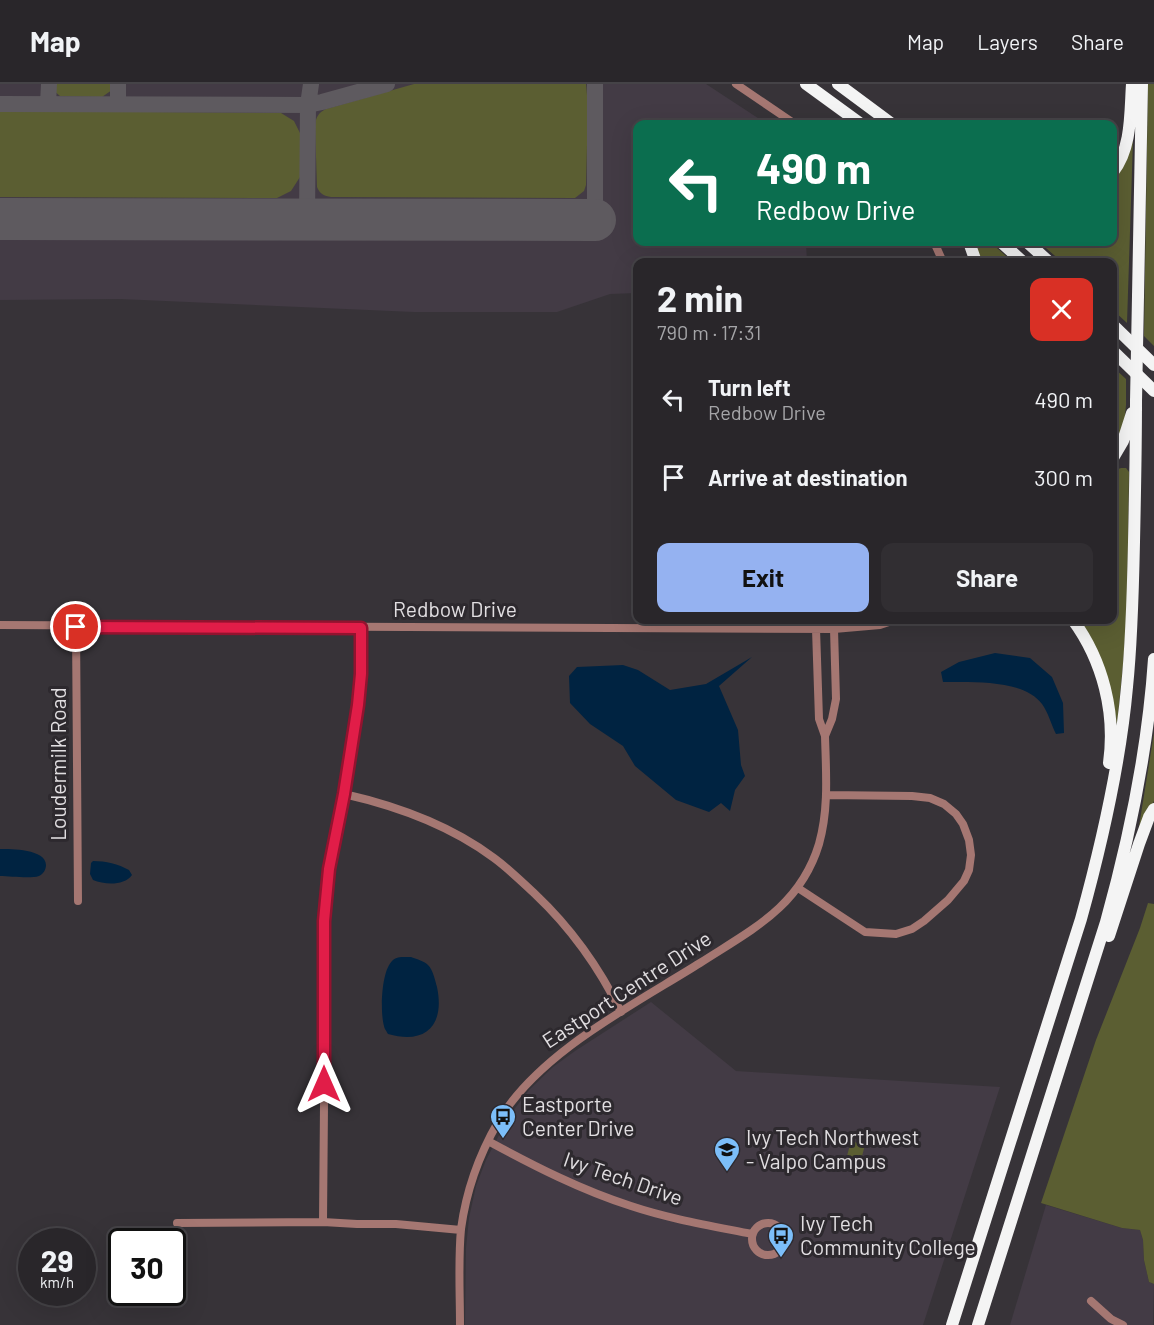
<!DOCTYPE html>
<html lang="en">
<head>
<meta charset="utf-8">
<style>
	body { margin:0; font-family:Barlow,sans-serif; background:#312e32; color:#f1f3f6; height:100vh; display:flex; flex-direction:column; font-size:22px; white-space:nowrap }
	* { box-sizing:border-box; margin:0 }
	p { font-size:20px; color:#a5a5a8 }
	.icon { flex:none; width:33px; height:33px; fill:none; stroke:currentColor; stroke-width:2; stroke-linecap:round; stroke-linejoin:round }
	.map { position:relative; flex:1; overflow:hidden }
	.details { position:absolute; left:633px; top:174px; width:484px; height:366px; display:flex; flex-direction:column; background:#29262a; border-radius:12px; box-shadow:0 6px 24px #0002,0 0 0 2px #454347 }
	.details>* { flex:none }
	.top-card { position:absolute; left:633px; top:36px; width:484px; height:126px; border-radius:12px; box-shadow:0 6px 24px #0002,0 0 0 2px #454347; background:#0b6e4f; color:#fff; overflow:hidden }
	.speed { position:absolute; left:18px; top:1144px; display:flex; gap:12px; font-size:30px; font-weight:700; text-align:center }
	.speed>* { display:grid; place-content:center; width:78px; height:78px; border-radius:50%; background:#29262a; box-shadow:0 6px 24px #0002,0 0 0 2px #454347; line-height:1 }
	.speed small { font-size:15px; font-weight:400 }
	.speed .limit { border:3px solid #111; border-radius:9px; background:#fff; color:#111 }
	.pin { position:absolute; display:grid; place-items:center; width:51px; height:51px; color:#fff; margin:-26px; border:3px solid #fff; border-radius:50%; box-shadow:0 2px 6px #0007 }
	.me { position:absolute; width:66px; margin:-33px; rotate:0deg; stroke-linejoin:round; filter:drop-shadow(0 0 4px #0008) }
	.turn { display:flex; align-items:center; gap:21px; height:126px; padding:0 24px; font-size:27px }
	.turn .icon { width:78px; height:78px; stroke-width:2.5 }
	.turn b { display:block; font-size:42px; line-height:51px }
	.round { display:grid; place-items:center; flex:none; width:63px; height:63px; border-radius:12px; background:#312e32 }
	.overview { display:flex; align-items:center; justify-content:space-between; height:102px; padding:0 24px }
	h1 { font-size:36px; font-weight:700; line-height:45px }
	.cta { display:flex; gap:12px; margin-top:auto; padding:12px 24px }
	.cta a { flex:1; height:69px; border-radius:12px; background:#95b2f1; color:#111; font-size:24px; font-weight:700; line-height:69px; text-align:center }
	.cta a+a { background:#312e32; color:#f1f3f6 }
	ul { padding:0; list-style:none }
	li { display:flex; align-items:center; gap:18px; height:78px; padding:0 24px }
	li div { flex:1 }
	li b { display:block; font-size:22px }
	li em { font-style:normal }
	header { display:flex; align-items:center; gap:36px; box-sizing:border-box; height:84px; padding:0 30px; background:#29262a; border-bottom:2px solid #454347 }
	header strong { font-size:28px }
	nav { display:flex; gap:33px; margin-inline-start:auto; font-size:21px }
	.map>svg:first-child { display:block }
	.built { fill:#433b45 }
	.green { fill:#5b5e32 }
	.water { fill:#002341 }
	.lines { fill:none; stroke-linecap:round; stroke-linejoin:round }
	.taxiway { stroke:#5e5a5f; stroke-width:16 }
	.runway { stroke:#5e5a5f; stroke-width:42 }
	.minor { stroke:#a57772; stroke-width:8 }
	.highway { stroke:#f4f4f4; stroke-width:12 }
	.highway-bridge { stroke:#f4f4f4; stroke-width:12 }
	.route-casing { stroke:#92132f; stroke-width:15 }
	.route { stroke:#e11d48; stroke-width:10 }
	.labels { text-anchor:middle; stroke-width:6; stroke-linejoin:round; paint-order:stroke }
	.street-label { font-size:21px; fill:#e1dee1; stroke:#2d292e }
	.poi-label { font-size:21px; fill:#e1dee1; stroke:#2d292e; text-anchor:start }
</style>
</head>
<body>
<header>
<strong>Map</strong>
<nav><a>Map</a><a>Layers</a><a>Share</a></nav>
</header>
<div class="map">
<svg width="1154" height="1241" viewBox="0 0 1154 1241">
	<rect width="100%" height="100%" fill="#373338"/>
	<path class="built" d="M0,0H706L767,40H638V158H806L807,178H638L637,209L610,210L557,228H414L120,215L0,216Z
		M651,918L736,987L1000,1003L923,1241H465L466,1164L469,1134L476,1102L486,1076L509,1032L529,1006L553,983L575,967Z
		M1046,1121L1122,1144L1140,1146L1143,1156L1144,1176L1149,1198L1154,1200L1153,1241H1010Z"/>
	<path class="green" d="M52,0H114L112,6L102,13L60,12L53,6Z
		M414,0H586L588,22L586,101L584,107L575,114L331,113C324,112 320,110 317,103L315,42C316,33 318,29 326,25Z
		M1148,0H1154V262L1144,252Z
		M0,27L281,29L294,37L300,49V93L291,107L277,114L0,113Z
		M1133,56L1127,239L1113,226V178H1062L1039,158H1113V96L1125,77Z
		M974,158H990L1013,178H981Z
		M1113,283L1126,295V321L1124,342L1113,364Z
		M1121,384H1126L1129,388L1127,529L1123,581L1117,641C1109,604 1102,567 1080,536H1113V387Z
		M1154,649V717L1137,755Z
		M1148,819L1154,820V1200L1149,1198L1144,1176L1143,1156L1140,1146L1122,1144L1041,1119L1096,956L1140,844Z
		M851,1057L865,1061L858,1087L844,1083Z"/>
	<path class="water" d="M995,569L1030,574L1052,593L1063,619L1064,649L1056,650C1051,640 1048,628 1042,620C1024,595 970,598 943,598L941,588L959,578Z
		M752,573L719,602L738,646L741,681L745,692L735,706L730,727L721,719L709,728L676,716L635,682L623,662L590,640L570,619L569,592L577,583L623,581L638,586L670,606L706,600Z
		M0,765C11,765 46,765 46,781C46,786 43,790 39,792C30,795 10,792 0,792Z
		M93,777C106,777 118,780 129,786L132,791C124,802 105,801 93,796L90,790L91,779Z
		M411,873C416,875 424,877 428,881C433,886 435,896 437,903C445,941 426,961 388,950C387,948 384,944 384,942C380,928 381,886 393,876C397,872 405,873 411,873Z"/>
	<g class="lines">
		<path class="taxiway" d="M118,19V0
			M0,20L308,21L322,18L387,0
			M48,20L49,0
			M307,135L308,21L311,0
			M595,136V0"/>
		<path class="runway" d="M0,135L595,136"/>
		<path class="minor" d="M736,0L795,40
			M934,158L943,178
			M0,541L834,545L880,541L895,536
			M76,543L78,817
			M816,545L819,635L825,652L832,635L836,615L834,545
			M344,710C397,722 450,741 494,774C509,785 522,798 535,810C571,844 599,883 621,928
			M798,804L865,848L896,850L912,845L924,837L948,816L964,797L969,786L971,771L969,756L963,740L956,730L944,720L930,714L912,712L826,711
			M488,1057C534,1082 581,1106 631,1122C670,1135 712,1142 752,1150
			M323,1138L325,905L324,837L329,785L344,710L358,621L361,590V544
			M752 1155a16 16 0 1 1 32 0a16 16 0 1 1-32 0Z
			M177,1139L323,1138L357,1140H396L461,1146
			M1091,1217L1111,1235L1123,1241
			M460,1241C460,1209 458,1177 461,1145C466,1108 479,1071 498,1038C538,969 633,921 700,879C751,846 800,823 819,760C829,725 826,688 825,652"/>
		<path class="highway" d="M806,0L861,40
			M838,0L892,40
			M1113,88C1132,64 1130,29 1132,0
			M969,158L976,178
			M1001,158L1023,178
			M1027,158L1049,178
			M1138,212L1142,0
			M1113,241L1154,281
			M1113,267L1154,307
			M1113,374L1123,357L1132,329
			M1073,536C1103,577 1116,629 1109,679
			M1109,852L1139,760L1149,733L1154,725
			M952,1241L1081,835C1102,759 1120,682 1127,603C1132,555 1133,506 1134,458C1135,411 1136,364 1136,317
			M978,1241L1106,838C1130,752 1148,665 1154,575"/>
		<path class="highway-bridge" d="M1136,317L1138,212"/>
	</g>
	<g class="lines">
		<defs>
			<path id="route" d="M76,543L361,544V590L358,621L344,710L329,785L324,837V1000"/>
		</defs>
		<use href="#route" class="route-casing"/>
		<use href="#route" class="route"/>
	</g>
	<defs>
		<symbol id="bus-pin" viewBox="-11 -11 22 30"><path d="M0 17L-7.5 6A9.5 9.5 0 1 1 7.5 6Z" fill="#7cbef9" stroke="#2d292e"/><path d="M-5-6H5V4H4V6H2V4H-2V6H-4V4H-5ZM-3.5-4V0h7V-4ZM-3.5 1.2v1.5H-2V1.2ZM2 1.2v1.5H3.5V1.2Z" fill="#111"/></symbol>
		<symbol id="university-pin" viewBox="-11 -11 22 30"><path d="M0 17L-7.5 6A9.5 9.5 0 1 1 7.5 6Z" fill="#7cbef9" stroke="#2d292e"/><path d="M0-5L7-2L0 1L-7-2ZM-4 1L0 2.5L4 1V4Q0 6-4 4Z" fill="#111"/></symbol>
	</defs>
	<g fill-rule="evenodd">
		<use href="#bus-pin" x="488" y="1018" width="30" height="40"/>
		<use href="#university-pin" x="712" y="1051" width="30" height="40"/>
		<use href="#bus-pin" x="766" y="1137" width="30" height="40"/>
	</g>
	<g class="labels">
		<g class="street-label">
			<text x="455" y="533">Redbow Drive</text>
			<text transform="translate(59 680) rotate(-90)" y="7">Loudermilk Road</text>
			<text transform="translate(627 906) rotate(-33)" y="7">Eastport Centre Drive</text>
			<text transform="translate(623 1095) rotate(19)" y="7">Ivy Tech Drive</text>
		</g>
		<g class="poi-label">
			<text x="522" y="1028">Eastporte<tspan x="522" dy="24">Center Drive</tspan></text>
			<text x="746" y="1061">Ivy Tech Northwest<tspan x="746" dy="24">- Valpo Campus</tspan></text>
			<text x="800" y="1147">Ivy Tech<tspan x="800" dy="24">Community College</tspan></text>
		</g>
	</g>
</svg>
<div class="speed"><div>29<small>km/h</small></div><div class="limit">30</div></div>
<div class="pin" style="left:76px;top:543px;background:#d93025"><svg class="icon" aria-label="arrive" viewBox="0 0 24 24"><path d="M6 21V4h12l-3 4 3 4H6"/></svg></div>
<svg class="me" style="left:324px;top:1000px" viewBox="-20 -20 40 40"><path d="M0-17L14 15 0 8-14 15z" fill="#e11d48" stroke="#fff" stroke-width="4"/></svg>
<div class="top-card">
<div class="turn"><svg class="icon" aria-label="left" viewBox="0 0 24 24"><path d="M17 20v-9H6M10 6l-5 5 5 5"/></svg><div><b>490 m</b>Redbow Drive</div></div>
</div>
<section class="details">
<div class="overview"><div><h1>2 min</h1><p>790 m · 17:31</p></div><a class="round" style="background:#d93025;color:#fff"><svg class="icon" aria-label="close" viewBox="0 0 24 24"><path d="M6 6l12 12M18 6L6 18"/></svg></a></div>
<ul>
<li><svg class="icon" aria-label="left" viewBox="0 0 24 24"><path d="M17 20v-9H6M10 6l-5 5 5 5"/></svg><div><b>Turn left</b><p>Redbow Drive</p></div><em>490 m</em></li>
<li><svg class="icon" aria-label="arrive" viewBox="0 0 24 24"><path d="M6 21V4h12l-3 4 3 4H6"/></svg><div><b>Arrive at destination</b></div><em>300 m</em></li>
</ul>
<div class="cta"><a>Exit</a><a>Share</a></div>
</section>
</div>
</body>
</html>
